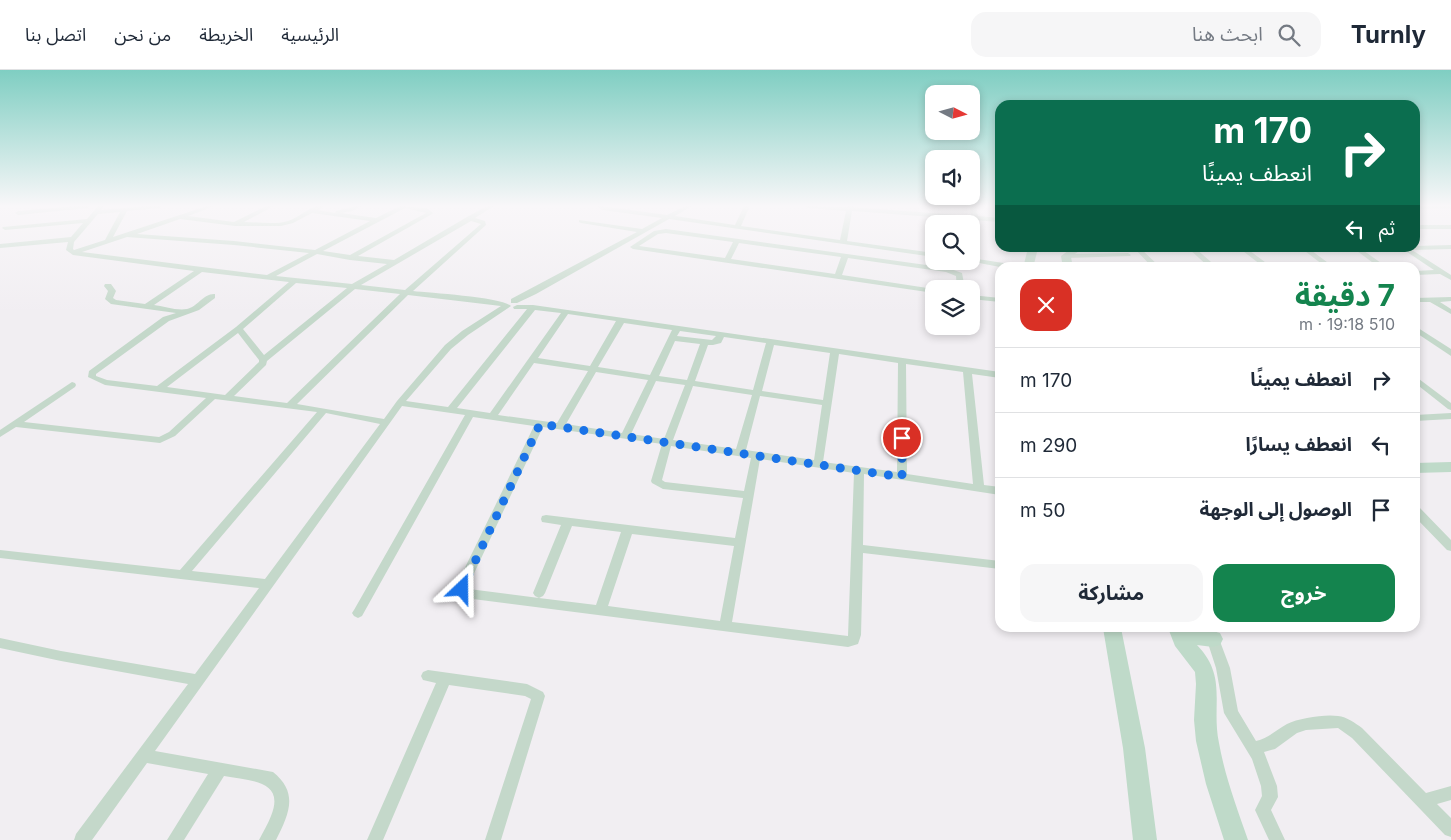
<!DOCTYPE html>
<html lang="ar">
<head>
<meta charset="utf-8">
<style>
	body { margin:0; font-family:Inter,"Noto Sans Arabic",sans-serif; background:#f6f6f7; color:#1f2937; direction:rtl; height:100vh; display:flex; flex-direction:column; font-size:19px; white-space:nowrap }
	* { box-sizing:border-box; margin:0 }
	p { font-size:16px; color:#747a83 }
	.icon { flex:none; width:28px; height:28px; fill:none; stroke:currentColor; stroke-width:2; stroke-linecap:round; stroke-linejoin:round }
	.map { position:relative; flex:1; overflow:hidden; direction:ltr }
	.sheet { position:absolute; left:995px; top:192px; width:425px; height:370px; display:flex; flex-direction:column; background:#fff; border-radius:15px; box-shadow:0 2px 8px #0003; direction:rtl }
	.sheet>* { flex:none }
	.top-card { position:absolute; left:995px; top:30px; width:425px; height:152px; border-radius:15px; box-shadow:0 2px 8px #0003; direction:rtl; background:#0b6e4f; color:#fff; overflow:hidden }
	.needle { width:32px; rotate:96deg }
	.controls { position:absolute; left:925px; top:15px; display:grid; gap:10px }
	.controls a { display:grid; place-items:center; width:55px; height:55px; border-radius:10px; background:#fff; box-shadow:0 2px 8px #0003; font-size:25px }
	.pin { position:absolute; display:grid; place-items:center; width:42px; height:42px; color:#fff; margin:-21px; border:2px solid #fff; border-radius:50%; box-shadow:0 1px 5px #0007 }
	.me { position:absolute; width:55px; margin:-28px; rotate:23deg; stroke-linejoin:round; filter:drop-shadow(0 0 4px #0008) }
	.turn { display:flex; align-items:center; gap:18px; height:105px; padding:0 25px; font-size:22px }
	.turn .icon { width:65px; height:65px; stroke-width:2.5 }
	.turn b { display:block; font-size:35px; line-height:42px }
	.then { display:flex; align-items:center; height:48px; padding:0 25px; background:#0003; gap:10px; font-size:19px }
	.round { display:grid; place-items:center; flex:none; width:52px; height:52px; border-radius:15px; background:#f6f6f7 }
	.overview { display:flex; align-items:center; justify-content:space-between; height:85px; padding:0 25px }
	h1 { font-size:30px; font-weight:700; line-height:38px; color:#14844e }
	.button { display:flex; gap:10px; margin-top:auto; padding:10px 25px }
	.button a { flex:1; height:58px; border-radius:15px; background:#14844e; color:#fff; font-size:20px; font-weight:700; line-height:58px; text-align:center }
	.button a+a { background:#f6f6f7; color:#1f2937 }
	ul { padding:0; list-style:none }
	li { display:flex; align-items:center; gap:15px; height:65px; padding:0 25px; border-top:1px solid #e0e1e3 }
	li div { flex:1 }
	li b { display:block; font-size:19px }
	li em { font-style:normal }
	header { display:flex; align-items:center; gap:30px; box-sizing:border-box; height:70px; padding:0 25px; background:#fff; border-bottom:1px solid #e0e1e3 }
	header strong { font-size:24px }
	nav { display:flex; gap:28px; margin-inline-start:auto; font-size:18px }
	.search { width:350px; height:45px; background:#f6f6f7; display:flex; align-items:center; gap:12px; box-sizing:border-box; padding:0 18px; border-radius:15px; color:#747a83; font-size:19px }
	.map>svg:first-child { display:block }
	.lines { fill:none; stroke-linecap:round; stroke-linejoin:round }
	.street { fill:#c4d8ca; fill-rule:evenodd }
	.secondary { fill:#bfdac9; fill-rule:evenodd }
	.route { stroke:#1a73e8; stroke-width:9; stroke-dasharray:0 16.2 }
</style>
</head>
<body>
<header>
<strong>Turnly</strong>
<div class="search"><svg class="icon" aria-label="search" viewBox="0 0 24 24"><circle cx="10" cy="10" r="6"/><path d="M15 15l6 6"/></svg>ابحث هنا</div>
<nav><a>الرئيسية</a><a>الخريطة</a><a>من نحن</a><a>اتصل بنا</a></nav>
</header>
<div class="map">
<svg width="1451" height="770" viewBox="0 0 1451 770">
	<rect width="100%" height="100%" fill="#f1eef2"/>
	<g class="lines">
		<path class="street" d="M74,136H91L88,138L18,145L15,143L18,141Z
			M98,136H104L101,140L145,136H163L160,138L127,141L113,167L207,136H215L188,146L234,152L266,136H273L272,137L244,152C258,152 275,155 288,151C301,147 311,134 324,136L318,140L335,143L336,141L355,136H362L352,141L341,143L376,148L400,136L427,138L433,143L432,144L358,186L394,190L467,147L487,136H494L475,148L485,151L486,155L413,221C430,223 502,227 511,236L468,265L451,279L406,331L448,337L527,239H514L513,237L517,235H533L1000,302V308L972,304L984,415L1000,417V425L864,404L863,475L1000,491V499L863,483L861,565L858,574L848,577L465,528C458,526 456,521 457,514L534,356L473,347L362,546L358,548L354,546L352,543L354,540L465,345L402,336L155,681L273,702C299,723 289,744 276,770H259C263,762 268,754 271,746C286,709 248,711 224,706L184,770H167L208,704L147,693L92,770H74L76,764L188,614L61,591L0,578V568L61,581L195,604L259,518L0,488V480L180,500L317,342L215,329L175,366L160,373L16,357L0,367V360L72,312L75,313L76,315L75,317L24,352L159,367L169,362L206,328L105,315L88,307L89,301L163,247L176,243L111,234L105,229L108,221L104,216L105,214H111L116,221L113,228L116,230L145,234L194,201L73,185L66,180L68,172L0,178V174L71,167L83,153L5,160L2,158L3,157L87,149ZM405,138L426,143L350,185L323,181ZM120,142L105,170L74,180L73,179L74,172L98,144ZM312,143L370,151L315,180L234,171L137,164L180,149L235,156H281L293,153ZM471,151L481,154L405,220L361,215ZM127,167L234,175L309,183L267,205L82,182ZM317,184L350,190L387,194L352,214L276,206ZM202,202L289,212L236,257L157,316L107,310L96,306V304L169,251L199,240L215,228V224C204,223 197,237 187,239C177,241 163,236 154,235ZM296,213L347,218L264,285L243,259ZM355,219L400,224L287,333L234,326L266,295L267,291ZM408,225L501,236L462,261L445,275L397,331L384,349L297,334ZM535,240L561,243L490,343L457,338ZM568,244L616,251L590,296L538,288ZM624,253L672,260L650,305L598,297ZM680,261L716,266L712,270L677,266ZM238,263L259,290V292L225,325L167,317ZM724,267L766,273L753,320L695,311L708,275H713L721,273ZM675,271L700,274L687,310L659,306ZM774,275L830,283L823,330L762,321ZM839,284L898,293L897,402L823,392ZM534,293L588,301L557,353L498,345ZM906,294L963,302L973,414L907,404ZM596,302L648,310L622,363L566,354ZM656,311L685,315L664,369L631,364ZM693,316L752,325L736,379L673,370ZM760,326L822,335L814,390L746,380ZM326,343L380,354L265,509L192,501ZM543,357L662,374L651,411L652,413L663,419L743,428L735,468L546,445L542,446L541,449L542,452L561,455L533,523L535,526L539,528L469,519V514ZM671,376L751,388L744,421L665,412L662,410ZM760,389L854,403L848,566L732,552ZM572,456L621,462L596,535L539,528L543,526L545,523ZM632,464L734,476L720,551L608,536Z
			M596,136H602L667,145L685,136H692L675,146L735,155L744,136H750L741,156L840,170L846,141L808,138L805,136L847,137V136H853V137L971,146L970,136H976L978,146L1000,148V152L852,141L847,171L934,183V187L669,149L536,224L517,233H511V229L637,162L581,153L579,152V150L642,159L662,148L602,140Z
			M1415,136H1451V138L1415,139Z
			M1415,155H1451V159H1415Z
			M666,159L948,198L962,203L965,219H957L956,206L946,202L848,188L842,205L934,219V223L633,179L630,177L654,161ZM666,163L733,172L725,188L639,176L658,164ZM739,173L841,187L835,204L731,189Z
			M1451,175V179L1412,180L1451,205V210L1440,204L1415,205V201L1434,200L1401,178H1415V176Z
			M1134,178H1140L1161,198H1153Z
			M1188,178H1195L1218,198H1210Z
			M1239,178H1246L1273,198H1265Z
			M1301,178H1308L1335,198H1327Z
			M1353,178H1360L1388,198H1380Z
			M1128,183L1131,185L1130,186L1066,188L1063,186L1066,184Z
			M971,188L1022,196L1025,198H1005L969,191H971Z
			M1036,196H1047L1050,198H1033Z
			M971,225L1000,228V232L971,229Z
			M1451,227V231L1440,232L1451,239V244L1430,232H1415V228Z
			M1415,256L1451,279V286L1415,262Z
			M1415,306L1451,333V340L1448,339L1415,313Z
			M1451,343V349L1415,351V345Z
			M1415,436L1419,437L1451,470V481L1447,480L1415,447Z
			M1203,558H1215L1230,598L1238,641L1256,671C1269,668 1276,660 1287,654C1299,648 1325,644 1338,646C1347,647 1355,653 1362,658L1426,723L1451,716V730L1437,734L1451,748V767L1445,765L1352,668L1338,658L1306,660L1297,663L1275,679L1264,682L1277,716L1278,727L1271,740L1285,770H1269L1255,740L1262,726L1261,716L1252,689L1224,643L1216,598Z
			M428,600L527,614L543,622L545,626L501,770H485L531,629L525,626L449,615L383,770H367L436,613L423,610L421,606L423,602Z"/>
		<path class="secondary" d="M1028,178H1038L1033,198H1023Z
			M1072,178H1083L1071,187L1073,198H1063L1061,186Z
			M1451,392V402L1415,403V393Z
			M1103,558H1121L1145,678L1157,770H1133L1123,678Z
			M1168,558C1184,556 1204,558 1220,563L1223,569L1220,575L1213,577L1197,575C1228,607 1211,635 1219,673C1225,707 1237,738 1248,770H1224L1206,714L1196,671L1194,650L1196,614L1195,602L1175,576Z"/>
	</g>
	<linearGradient id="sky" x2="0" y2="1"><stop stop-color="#7fcec2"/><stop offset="0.56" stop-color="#f9f7f9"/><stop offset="1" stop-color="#f9f7f9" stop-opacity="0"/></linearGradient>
	<rect width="1451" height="243" fill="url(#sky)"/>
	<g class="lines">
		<path class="route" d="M462,519L540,354L902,407V368"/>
	</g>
</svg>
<div class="controls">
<a><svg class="needle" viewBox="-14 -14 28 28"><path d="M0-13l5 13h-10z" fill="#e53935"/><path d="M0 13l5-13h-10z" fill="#747a83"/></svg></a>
<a><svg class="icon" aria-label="sound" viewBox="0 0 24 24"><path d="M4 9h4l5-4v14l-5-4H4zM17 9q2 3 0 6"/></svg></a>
<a><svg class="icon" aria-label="search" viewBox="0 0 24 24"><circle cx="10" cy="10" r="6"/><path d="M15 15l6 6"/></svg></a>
<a><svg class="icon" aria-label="layers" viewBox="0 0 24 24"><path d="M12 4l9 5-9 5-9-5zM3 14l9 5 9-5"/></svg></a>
</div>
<div class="pin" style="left:902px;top:368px;background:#d93025"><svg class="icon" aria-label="arrive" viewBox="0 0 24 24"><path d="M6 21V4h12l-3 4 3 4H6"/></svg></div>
<svg class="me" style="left:462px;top:519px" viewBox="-20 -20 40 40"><path d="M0-17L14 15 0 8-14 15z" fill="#1a73e8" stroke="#fff" stroke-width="4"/></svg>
<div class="top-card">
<div class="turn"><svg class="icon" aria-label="right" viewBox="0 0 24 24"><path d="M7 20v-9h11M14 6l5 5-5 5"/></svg><div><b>170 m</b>انعطف يمينًا</div></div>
<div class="then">ثم<svg class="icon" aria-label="left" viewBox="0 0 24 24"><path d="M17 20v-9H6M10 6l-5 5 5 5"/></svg></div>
</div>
<section class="sheet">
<div class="overview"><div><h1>7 دقيقة</h1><p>510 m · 19:18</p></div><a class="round" style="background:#d93025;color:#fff"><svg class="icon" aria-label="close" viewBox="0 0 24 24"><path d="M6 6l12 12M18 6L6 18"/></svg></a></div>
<ul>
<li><svg class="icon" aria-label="right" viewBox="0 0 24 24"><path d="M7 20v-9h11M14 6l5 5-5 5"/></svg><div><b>انعطف يمينًا</b></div><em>170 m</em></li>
<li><svg class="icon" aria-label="left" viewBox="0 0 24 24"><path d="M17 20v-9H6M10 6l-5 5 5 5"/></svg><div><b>انعطف يسارًا</b></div><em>290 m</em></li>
<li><svg class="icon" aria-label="arrive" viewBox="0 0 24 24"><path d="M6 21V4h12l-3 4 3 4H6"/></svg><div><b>الوصول إلى الوجهة</b></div><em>50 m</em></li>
</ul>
<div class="button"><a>خروج</a><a>مشاركة</a></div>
</section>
</div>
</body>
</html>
